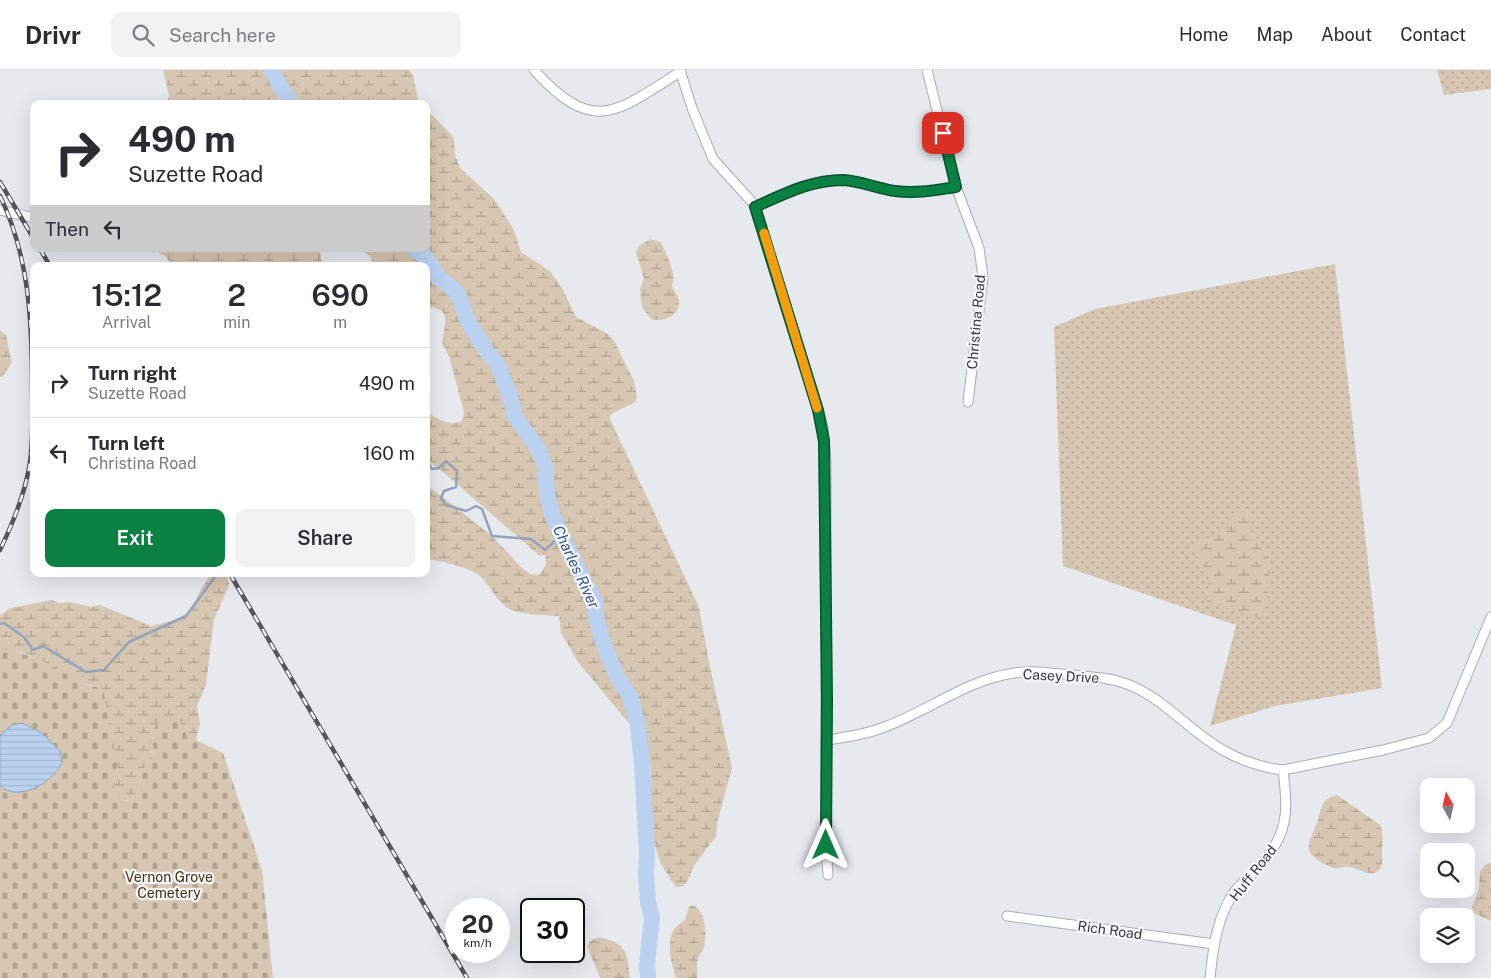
<!DOCTYPE html>
<html lang="en">
<head>
<meta charset="utf-8">
<style>
	body { margin:0; font-family:"Public Sans",sans-serif; background:#f2f2f3; color:#2b2b33; height:100vh; display:flex; flex-direction:column; font-size:19px; white-space:nowrap }
	* { box-sizing:border-box; margin:0 }
	p { font-size:16px; color:#7c7c81 }
	.icon { flex:none; width:28px; height:28px; fill:none; stroke:currentColor; stroke-width:2; stroke-linecap:round; stroke-linejoin:round }
	.map { position:relative; flex:1; overflow:hidden }
	.details { position:absolute; left:30px; top:192px; width:400px; height:315px; display:flex; flex-direction:column; background:#fff; border-radius:10px; box-shadow:0 5px 20px #0002 }
	.details>* { flex:none }
	.top-card { position:absolute; left:30px; top:30px; width:400px; height:152px; border-radius:10px; box-shadow:0 5px 20px #0002; background:#fff; color:#2b2b33; overflow:hidden }
	.needle { width:32px; rotate:352deg }
	.controls { position:absolute; left:1420px; top:708px; display:grid; gap:10px }
	.controls a { display:grid; place-items:center; width:55px; height:55px; border-radius:10px; background:#fff; box-shadow:0 5px 20px #0002; font-size:25px }
	.speed { position:absolute; left:445px; top:828px; display:flex; gap:10px; font-size:25px; font-weight:700; text-align:center }
	.speed>* { display:grid; place-content:center; width:65px; height:65px; border-radius:50%; background:#fff; box-shadow:0 5px 20px #0002; line-height:1 }
	.speed small { font-size:12px; font-weight:400 }
	.speed .limit { border:2px solid #111; border-radius:8px; background:#fff; color:#111 }
	.pin { position:absolute; display:grid; place-items:center; width:42px; height:42px; color:#fff; margin:-21px; border-radius:10px; box-shadow:0 2px 8px #0006 }
	.me { position:absolute; width:55px; margin:-28px; rotate:0deg; stroke-linejoin:round; filter:drop-shadow(0 0 4px #0008) }
	.turn { display:flex; align-items:center; gap:18px; height:105px; padding:0 15px; font-size:22px }
	.turn .icon { width:65px; height:65px; stroke-width:2.5 }
	.turn b { display:block; font-size:35px; line-height:42px }
	.then { display:flex; align-items:center; height:48px; padding:0 15px; background:#0003; gap:10px; font-size:19px }
	.eta { display:flex; justify-content:space-evenly; align-items:center; height:85px; text-align:center }
	.eta b { font-size:30px; font-weight:600; line-height:35px }
	.action { display:flex; gap:10px; margin-top:auto; padding:10px 15px }
	.action a { flex:1; height:58px; border-radius:10px; background:#0b8043; color:#fff; font-size:20px; font-weight:600; line-height:58px; text-align:center }
	.action a+a { background:#f2f2f3; color:#2b2b33 }
	ul { padding:0; list-style:none }
	li { display:flex; align-items:center; gap:15px; height:70px; padding:0 15px; border-top:1px solid #e1e1e2 }
	li div { flex:1 }
	li b { display:block; font-size:19px }
	li em { font-style:normal }
	header { display:flex; align-items:center; gap:30px; box-sizing:border-box; height:70px; padding:0 25px; background:#fff; border-bottom:1px solid #e1e1e2 }
	header strong { font-size:24px }
	nav { display:flex; gap:28px; margin-inline-start:auto; font-size:18px }
	.search { width:350px; height:45px; background:#f2f2f3; display:flex; align-items:center; gap:12px; box-sizing:border-box; padding:0 18px; border-radius:10px; color:#7c7c81; font-size:19px }
	.map>svg:first-child { display:block }
	.green { fill:url(#green-dots) }
	.wetland { fill:url(#wetland-marsh) }
	.cemetery { fill:url(#cemetery-stones) }
	.water { fill:url(#water-rules); stroke:#93a4ba }
	.lines { fill:none; stroke-linecap:round; stroke-linejoin:round }
	.stream { stroke:#93a4ba; stroke-width:2.5 }
	.river { stroke:#bad1f0; stroke-width:16 }
	.minor-casing { stroke:#aaadb2; stroke-width:11 }
	.minor { stroke:#fff; stroke-width:9 }
	.rail-casing { stroke:#545658; stroke-width:4.5 }
	.rail { stroke:#f4f7fc; stroke-width:2.5; stroke-dasharray:8; stroke-linecap:butt }
	.route-casing { stroke:#07532c; stroke-width:12 }
	.route { stroke:#0b8043; stroke-width:9 }
	.slow { stroke:#f59e0b; stroke-width:9 }
	.labels { text-anchor:middle; stroke-width:4.5; stroke-linejoin:round; paint-order:stroke }
	.street-label { font-size:14px; fill:#393a3c; stroke:#f4f7fc }
	.park-label { font-size:14px; fill:#4b320a; stroke:#f4f7fc }
	.water-label { font-size:15px; font-style:italic; fill:#385883; stroke:#f4f7fc }
</style>
</head>
<body>
<header>
<strong>Drivr</strong>
<div class="search"><svg class="icon" aria-label="search" viewBox="0 0 24 24"><circle cx="10" cy="10" r="6"/><path d="M15 15l6 6"/></svg>Search here</div>
<nav><a>Home</a><a>Map</a><a>About</a><a>Contact</a></nav>
</header>
<div class="map">
<svg width="1491" height="908" viewBox="0 0 1491 908">
	<defs>
		<pattern id="green-dots" width="8" height="8" patternUnits="userSpaceOnUse" patternTransform="scale(1.25)"><rect width="8" height="8" fill="#d7c6b1"/><path d="M2 2h.1M6 6h.1" fill="none" stroke="#afa291" stroke-width="1.8" stroke-linecap="round"/></pattern>
		<pattern id="wetland-marsh" width="20" height="14" patternUnits="userSpaceOnUse" patternTransform="scale(1.25)"><rect width="20" height="14" fill="#d7c6b1"/><path d="M1 5h8M5 5V1M11 12h8M15 12V8" fill="none" stroke="#afa291"/></pattern>
		<pattern id="cemetery-stones" width="16" height="16" patternUnits="userSpaceOnUse" patternTransform="scale(1.25)"><rect width="16" height="16" fill="#d7c6b1"/><path d="M2 7V4a2 2 0 0 1 4 0v3zM10 15v-3a2 2 0 0 1 4 0v3z" fill="#afa291"/></pattern>
		<pattern id="water-rules" width="6" height="5" patternUnits="userSpaceOnUse" patternTransform="scale(1.25)"><rect width="6" height="5" fill="#bad1f0"/><path d="M0 2.5h6" fill="none" stroke="#a1b4cf"/></pattern>
	</defs>
	<rect width="100%" height="100%" fill="#e6eaef"/>
	<path class="green" d="M1437,0H1491V19L1444,25Z
		M1335,194L1382,618L1275,636L1210,656L1236,555L1063,496L1054,257L1095,239Z"/>
	<path class="wetland" d="M163,0H409L413,5L419,34H167L169,26Z
		M426,42L431,44L449,62L454,68L455,85L460,98L494,129L514,160L521,182L550,201L563,220L576,247L608,264L614,271L634,311L637,327L635,332L611,344L610,349L699,537L709,592L732,698L718,749L716,766L694,796L687,812L684,816L679,817L675,816L661,794L655,776L652,760L650,725L651,700L648,680L633,658L578,592L561,563L559,546C548,546 519,544 509,539C497,532 490,516 481,507C473,498 438,490 426,489V414L492,466L522,498L530,504L539,505L546,495L545,484L540,486L442,401L426,389V341C437,349 449,357 462,351L464,342L449,287L442,272L445,255V246L442,241L433,237L426,239V196H375L369,185L357,179H426Z
		M651,169L661,172C666,183 677,204 672,216C673,220 676,223 678,227C683,244 667,251 653,250L647,244L642,236L640,220L644,208L636,182L639,176Z
		M153,179H320L322,196H173L165,186Z
		M0,260L6,265L12,293L2,307H0Z
		M1246,440L1250,445L1253,463L1270,493L1268,523L1263,541V551L1249,544L1231,540L1219,535L1208,533C1203,524 1211,517 1209,508C1208,499 1196,488 1190,481L1191,477L1195,474L1228,459L1234,447Z
		M209,504H227L229,516L214,549L206,615L197,636L200,654L196,670L192,671L189,670L186,663L152,664L154,687L142,700L138,720L132,730L122,731L114,724L113,712L118,698L94,616C61,611 38,577 0,581V545L11,538L51,530L59,533L69,532L92,537L100,535L151,556L183,548L190,543L201,519L208,509Z
		M1337,725L1380,755C1384,763 1382,772 1382,781C1382,787 1383,796 1379,800C1371,808 1358,798 1349,797C1344,796 1339,799 1334,798C1326,796 1312,788 1309,780C1307,771 1315,759 1318,751C1321,738 1322,728 1337,725Z
		M1491,793V851L1474,843L1472,837L1479,818L1480,802L1485,795Z
		M692,835C706,840 707,864 704,877C703,881 700,884 698,888C696,893 698,902 697,908H676C670,887 662,863 685,850L689,837Z
		M600,867C628,875 627,882 630,908H600L587,876L591,870Z"/>
	<path class="cemetery" d="M10,580L39,589L84,614L103,619L118,698L113,712L114,723L122,731L132,730L138,720L142,700L154,687L152,663L159,651C182,645 181,652 189,670L193,671L196,670L223,683L262,800L273,908H0V581Z"/>
	<path class="water" d="M22,653L42,663L60,681L62,693C52,712 20,733 0,716V665L12,655Z"/>
	<g class="lines">
		<path class="stream" d="M426,388L432,399L439,398L446,391L457,401L456,417L444,421L441,428L446,435L466,441L476,436L482,439L492,466L531,469L545,480L556,470L566,475
			M0,554L4,553L24,567L33,580L43,576L86,602L104,600L129,572L186,546L217,504"/>
		<path class="river" d="M272,0L280,16L292,34
			M414,179L422,184L431,195L439,208L457,222L469,253L485,279L498,295L512,332L514,345L538,379L545,396L547,425L552,444L561,465L596,534V548L602,569L617,607L630,626L638,656L642,694L647,783L646,805L648,832L652,847L647,895L648,908"/>
		<defs>
			<path id="minor" d="M534,0C594,66 616,42 680,2
				M680,0L692,38L713,89L752,132L757,141L823,357L826,391V775L828,805
				M927,0L956,117L979,178L983,207L968,332
				M755,137C784,124 810,110 843,110C861,111 878,119 895,121C916,124 936,120 956,117
				M0,140L34,148
				M827,670C846,667 864,665 882,658C927,642 966,610 1014,603C1033,600 1052,603 1071,605C1090,607 1109,607 1127,614C1164,628 1189,661 1223,680C1239,690 1264,698 1283,700C1288,742 1289,763 1260,796C1252,805 1242,812 1235,821C1217,846 1213,878 1210,908
				M1283,700L1383,680L1429,668L1447,653L1491,547
				M1007,846L1214,874"/>
		</defs>
		<use href="#minor" class="minor-casing"/>
		<use href="#minor" class="minor"/>
		<defs>
			<path id="rail" d="M0,112L34,169
				M0,126C29,186 32,250 32,315C32,342 34,371 29,398C24,426 12,455 0,480
				M40,179L50,196
				M230,504L467,908"/>
		</defs>
		<use href="#rail" class="rail-casing"/>
		<use href="#rail" class="rail"/>
	</g>
	<g class="lines">
		<defs>
			<path id="route" d="M826,775L827,629L824,371L818,340L755,137C784,124 811,110 843,110C861,111 878,119 895,121C916,124 936,120 956,117L943,63"/>
		</defs>
		<use href="#route" class="route-casing"/>
		<use href="#route" class="route"/>
		<path class="slow" d="M764,163L817,338"/>
	</g>
	<g class="labels">
		<g class="street-label">
			<text transform="translate(976 252) rotate(-85)" y="5">Christina Road</text>
			<text transform="translate(1061 606) rotate(3)" y="5">Casey Drive</text>
			<text transform="translate(1253 803) rotate(-52)" y="5">Huff Road</text>
			<text transform="translate(1110 860) rotate(8)" y="5">Rich Road</text>
		</g>
		<g class="park-label">
			<text x="169" y="812">Vernon Grove<tspan x="169" dy="16">Cemetery</tspan></text>
		</g>
		<g class="water-label">
			<text transform="translate(576 497) rotate(65)" y="5">Charles River</text>
		</g>
	</g>
</svg>
<div class="controls">
<a><svg class="needle" viewBox="-14 -14 28 28"><path d="M0-13l5 13h-10z" fill="#e53935"/><path d="M0 13l5-13h-10z" fill="#7c7c81"/></svg></a>
<a><svg class="icon" aria-label="search" viewBox="0 0 24 24"><circle cx="10" cy="10" r="6"/><path d="M15 15l6 6"/></svg></a>
<a><svg class="icon" aria-label="layers" viewBox="0 0 24 24"><path d="M12 4l9 5-9 5-9-5zM3 14l9 5 9-5"/></svg></a>
</div>
<div class="speed"><div>20<small>km/h</small></div><div class="limit">30</div></div>
<div class="pin" style="left:943px;top:63px;background:#d93025"><svg class="icon" aria-label="arrive" viewBox="0 0 24 24"><path d="M6 21V4h12l-3 4 3 4H6"/></svg></div>
<svg class="me" style="left:826px;top:775px" viewBox="-20 -20 40 40"><path d="M0-17L14 15 0 8-14 15z" fill="#0b8043" stroke="#fff" stroke-width="4"/></svg>
<div class="top-card">
<div class="turn"><svg class="icon" aria-label="right" viewBox="0 0 24 24"><path d="M7 20v-9h11M14 6l5 5-5 5"/></svg><div><b>490 m</b>Suzette Road</div></div>
<div class="then">Then<svg class="icon" aria-label="left" viewBox="0 0 24 24"><path d="M17 20v-9H6M10 6l-5 5 5 5"/></svg></div>
</div>
<section class="details">
<div class="eta">
<div><b>15:12</b><p>Arrival</p></div>
<div><b>2</b><p>min</p></div>
<div><b>690</b><p>m</p></div>
</div>
<ul>
<li><svg class="icon" aria-label="right" viewBox="0 0 24 24"><path d="M7 20v-9h11M14 6l5 5-5 5"/></svg><div><b>Turn right</b><p>Suzette Road</p></div><em>490 m</em></li>
<li><svg class="icon" aria-label="left" viewBox="0 0 24 24"><path d="M17 20v-9H6M10 6l-5 5 5 5"/></svg><div><b>Turn left</b><p>Christina Road</p></div><em>160 m</em></li>
</ul>
<div class="action"><a>Exit</a><a>Share</a></div>
</section>
</div>
</body>
</html>
